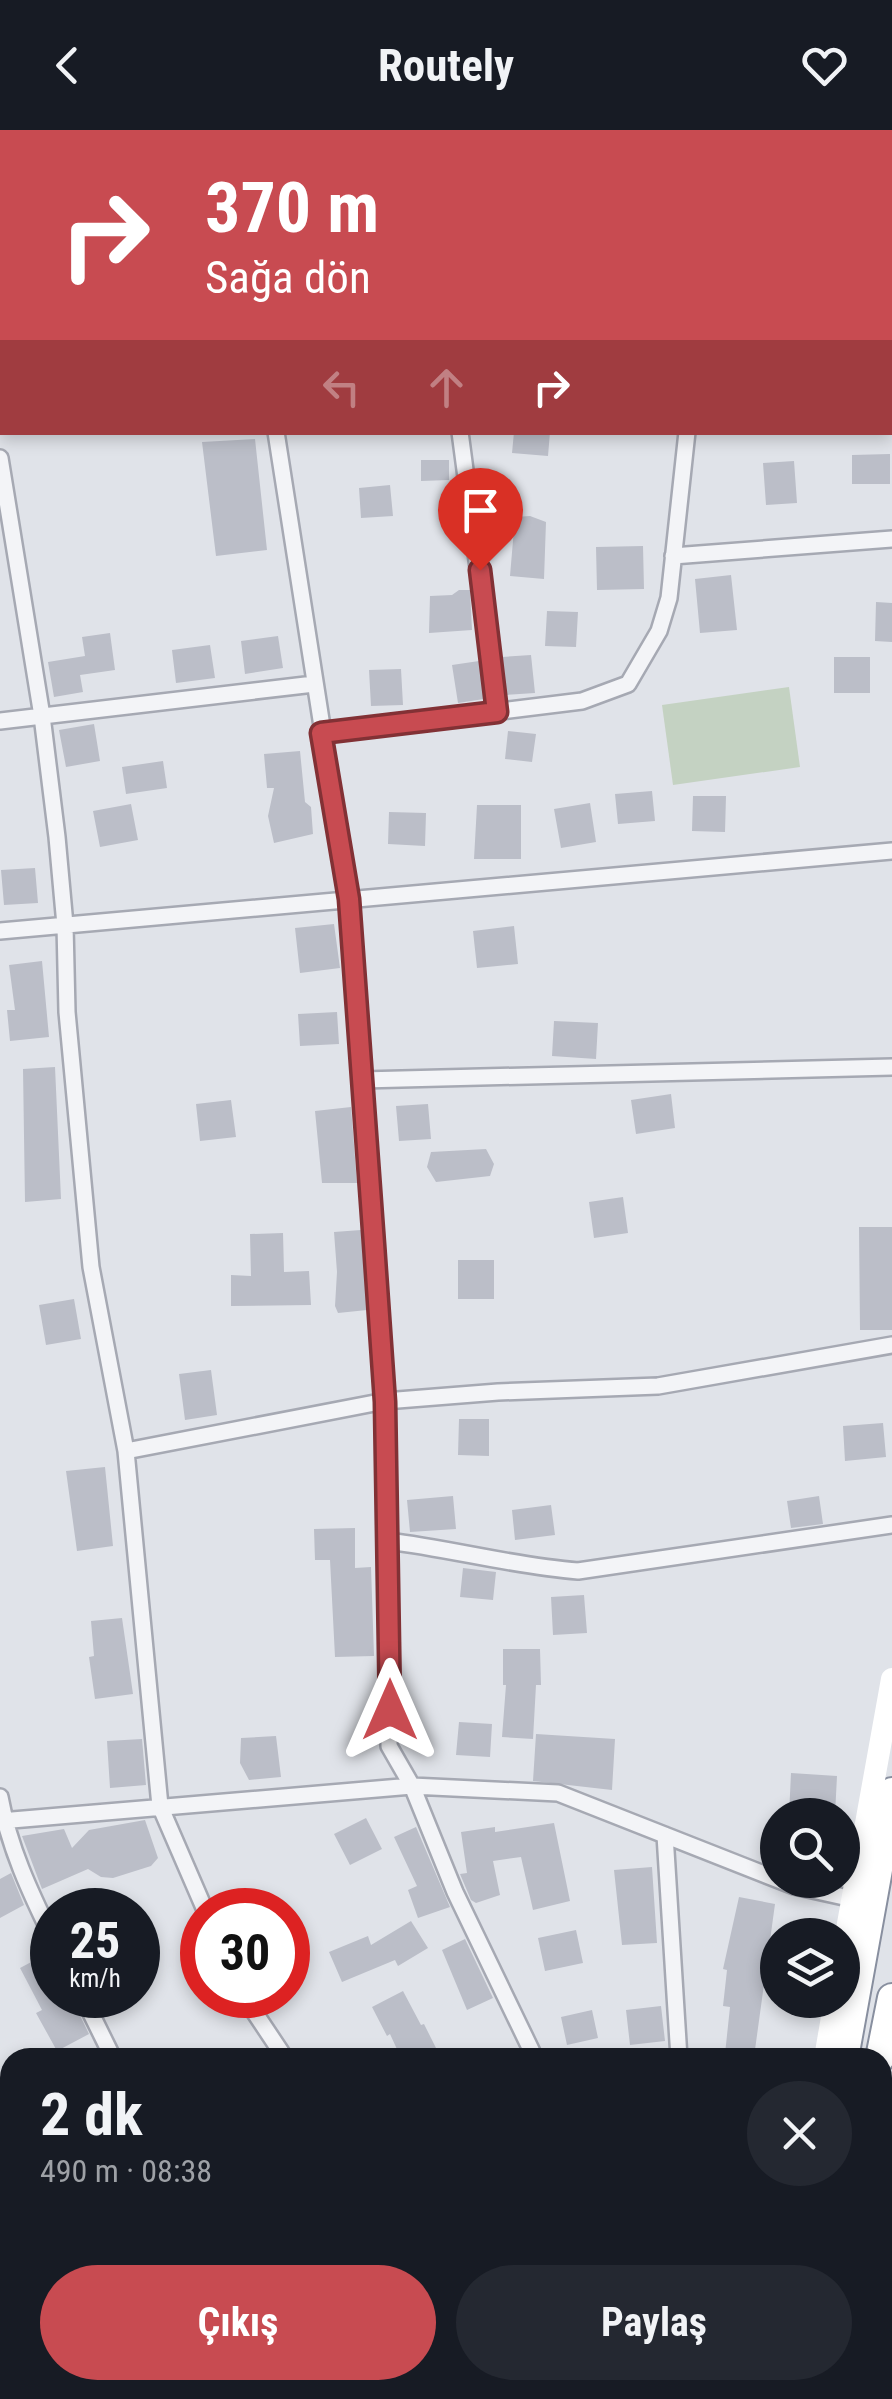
<!DOCTYPE html>
<html lang="tr">
<head>
<meta charset="utf-8">
<style>
	body { margin:0; font-family:"Roboto Condensed",sans-serif; background:#242831; color:#f1f3f6; height:100vh; display:flex; flex-direction:column; font-size:38px; white-space:nowrap }
	* { box-sizing:border-box; margin:0 }
	p { font-size:32px; color:#9ea1a6 }
	.icon { flex:none; width:55px; height:55px; fill:none; stroke:currentColor; stroke-width:2; stroke-linecap:round; stroke-linejoin:round }
	.map { position:relative; flex:1; overflow:hidden }
	.sheet { position:absolute; left:0px; top:1918px; width:892px; height:352px; display:flex; flex-direction:column; background:#171b24; border-radius:30px 30px 0 0; box-shadow:0 5px 15px #0003 }
	.sheet>* { flex:none }
	.banner { position:absolute; left:0px; top:0px; width:892px; height:305px; box-shadow:0 5px 15px #0003; background:#c84b51; color:#fff; overflow:hidden }
	.fabs { position:absolute; left:760px; top:1668px; display:grid; gap:20px }
	.fabs a { display:grid; place-items:center; width:100px; height:100px; border-radius:50%; background:#171b24; box-shadow:0 5px 15px #0003; font-size:50px }
	.speed { position:absolute; left:30px; top:1758px; display:flex; gap:20px; font-size:50px; font-weight:700; text-align:center }
	.speed>* { display:grid; place-content:center; width:130px; height:130px; border-radius:50%; background:#171b24; box-shadow:0 5px 15px #0003; line-height:1 }
	.speed small { font-size:25px; font-weight:400 }
	.speed .limit { border:15px solid #d22; background:#fff; color:#111 }
	.pin { position:absolute; display:grid; place-items:center; width:85px; height:85px; color:#fff; margin:-102px -42px; border-radius:50% 50% 50% 0; rotate:-45deg; box-shadow:0 0 10px #0007 }
	.pin .icon { rotate:45deg }
	.me { position:absolute; width:110px; margin:-55px; rotate:0deg; stroke-linejoin:round; filter:drop-shadow(0 0 8px #0008) }
	.turn { display:flex; align-items:center; gap:35px; height:210px; padding:0 40px; font-size:45px }
	.turn .icon { width:130px; height:130px; stroke-width:2.5 }
	.turn b { display:block; font-size:70px; line-height:85px }
	.lanes { display:flex; align-items:center; height:95px; padding:0 40px; background:#0003; justify-content:center; gap:50px; direction:ltr }
	.lanes .off { opacity:.35 }
	.round { display:grid; place-items:center; flex:none; width:105px; height:105px; border-radius:52px; background:#242831 }
	.overview { display:flex; align-items:center; justify-content:space-between; height:170px; padding:0 40px }
	h1 { font-size:60px; font-weight:700; line-height:75px }
	.primary-button { display:flex; gap:20px; margin-top:auto; padding:20px 40px }
	.primary-button a { flex:1; height:115px; border-radius:60px; background:#c84b51; color:#fff; font-size:40px; font-weight:700; line-height:115px; text-align:center }
	.primary-button a+a { background:#242831; color:#f1f3f6 }
	header { display:flex; justify-content:space-between; align-items:center; height:130px; padding:0 40px; background:#171b24; font-size:45px; font-weight:700 }
	.map>svg:first-child { display:block }
	.green { fill:#c4d2c2 }
	.building { fill:#bbbec8 }
	.lines { fill:none; stroke-linecap:round; stroke-linejoin:round }
	.street-casing { stroke:#a6a9b3; stroke-width:20 }
	.highway-casing { stroke:#888f9f; stroke-width:32 }
	.street { stroke:#f3f4f7; stroke-width:15 }
	.secondary { stroke:#fff; stroke-width:22 }
	.highway { stroke:#fff; stroke-width:28 }
	.route-casing { stroke:#823135; stroke-width:25 }
	.route { stroke:#c84b51; stroke-width:18 }
</style>
</head>
<body>
<header><svg class="icon" aria-label="back" viewBox="0 0 24 24"><path d="M15 5l-7 7 7 7"/></svg>Routely<svg class="icon" aria-label="heart" viewBox="0 0 24 24"><path d="M12 20l-8-8c-3-5 5-10 8-4 3-6 11-1 8 4z"/></svg></header>
<div class="map">
<svg width="892" height="2269" viewBox="0 0 892 2269">
	<rect width="100%" height="100%" fill="#e0e3e9"/>
	<path class="green" d="M789,557L800,637L673,655L662,575Z"/>
	<path class="building" d="M514,302H550L548,326L512,323Z
		M255,309L267,420L216,426L202,312Z
		M890,324V354H852V325Z
		M421,330H449V350L421,351Z
		M794,331L797,373L766,375L763,333Z
		M390,355L393,386L361,388L359,358Z
		M530,386L546,392L544,449L510,446L515,387Z
		M643,416L644,459L597,460L596,417Z
		M731,445L737,500L700,503L695,449Z
		M459,460H470L472,500L429,503L430,466L452,465Z
		M876,472L892,473V512L875,511Z
		M547,481L578,482L576,517L545,516Z
		M110,503L115,540L80,545L83,562L54,567L48,532L85,526L82,507Z
		M278,506L283,538L245,544L241,511Z
		M210,515L215,548L176,553L172,520Z
		M531,525L535,563L506,565L502,527Z
		M834,527H870V563H834Z
		M479,531L484,569L458,573L452,535Z
		M401,539L403,575L371,576L369,540Z
		M94,594L100,631L66,637L59,600Z
		M508,601L536,604L532,632L505,629Z
		M300,621L305,672L311,677L313,704L274,713L268,686L274,658H267L264,624Z
		M163,631L167,658L126,664L122,637Z
		M652,661L655,691L618,694L615,664Z
		M693,666H726L725,702L692,701Z
		M590,673L596,712L561,718L554,679Z
		M131,674L138,710L100,717L93,681Z
		M477,675H521V729H474Z
		M389,682L426,683L425,716L388,714Z
		M35,738L38,773L4,775L1,740Z
		M334,794L340,838L300,843L295,798Z
		M514,796L518,834L477,838L473,801Z
		M42,831L49,907L10,911L7,880H15L9,835Z
		M337,882L339,914L300,916L298,884Z
		M554,891L598,893L596,929L552,926Z
		M55,937L61,1069L25,1072L23,939Z
		M671,964L675,998L636,1004L631,970Z
		M231,970L236,1007L200,1011L196,974Z
		M428,974L431,1009L399,1011L396,976Z
		M351,977L357,1053H322L315,981Z
		M486,1019L494,1034L490,1046L436,1052L427,1037L431,1022Z
		M623,1067L628,1103L594,1108L589,1072Z
		M859,1097H892V1200H860Z
		M361,1100L367,1180L338,1183L335,1176L337,1142L334,1102Z
		M283,1103L284,1142L309,1141L311,1175L231,1176V1145L251,1146L250,1104Z
		M458,1130H494V1169H458Z
		M74,1169L81,1209L46,1215L39,1175Z
		M211,1240L217,1285L185,1290L179,1244Z
		M459,1289H489V1326L458,1325Z
		M883,1293L886,1327L845,1331L843,1296Z
		M105,1337L113,1416L77,1421L66,1341Z
		M453,1366L456,1399L410,1402L407,1370Z
		M819,1366L823,1394L791,1398L787,1371Z
		M551,1375L555,1405L515,1410L512,1380Z
		M355,1398V1438L371,1437L374,1526L335,1527L330,1430H315L314,1399Z
		M463,1438L496,1442L493,1470L460,1467Z
		M584,1465L587,1503L553,1505L551,1467Z
		M122,1488L133,1564L95,1569L89,1527L94,1526L91,1491Z
		M503,1519H540L541,1555H536L533,1609L502,1607L506,1555H503Z
		M459,1592L492,1594L490,1627L456,1625Z
		M536,1604L615,1609L612,1660L533,1651Z
		M276,1606L281,1647L249,1650L240,1633L241,1608Z
		M142,1609L146,1655L110,1658L107,1611Z
		M791,1643L837,1646L835,1685H789Z
		M366,1688L382,1719L350,1735L334,1704Z
		M145,1690L158,1728L151,1736L113,1748L101,1747L88,1739L42,1759L22,1706L64,1699L72,1718L89,1700Z
		M554,1693L570,1771L533,1780L521,1727L493,1731L500,1765L476,1773L471,1770L460,1744L467,1743L461,1702L495,1697V1702Z
		M416,1697L450,1777L418,1788L408,1760L417,1756L394,1707Z
		M652,1737L657,1813L622,1815L614,1740Z
		M11,1743L24,1775L0,1788V1749Z
		M739,1767L775,1774L754,1927L725,1924L730,1877L723,1876L727,1840L723,1839Z
		M411,1791L428,1818L398,1836L395,1830L342,1852L329,1822L368,1806L371,1815Z
		M576,1800L583,1833L545,1841L538,1808Z
		M465,1809L493,1868L467,1880L442,1820Z
		M52,1821V1865H70L89,1904L57,1921L36,1883L42,1880L20,1838Z
		M403,1861L421,1895L424,1894L439,1924L431,1928H401L390,1904L387,1906L372,1877Z
		M661,1876L665,1911L630,1915L626,1880Z
		M592,1880L598,1908L567,1915L561,1887Z"/>
	<g class="lines">
		<defs>
			<path id="street" d="M229,0V2
				M416,0V2
				M733,2L734,0
				M890,42H892
				M0,88L2,87
				M890,228H892
				M276,302L349,769L385,1271L390,1474L389,1616L412,1656L455,1762L535,1928
				M460,302L497,582
				M0,328L42,586L57,707L65,795L67,882L91,1137L126,1321L160,1676L205,1780
				M673,426L892,409
				M0,591L314,554
				M321,603L582,571L628,554L659,501L669,468L687,302
				M0,801L892,721
				M362,950L892,937
				M126,1321L385,1271L498,1262L658,1256L892,1215
				M388,1411C452,1419 514,1436 578,1441L892,1395
				M0,1667C9,1717 30,1762 52,1807
				M0,1691L412,1656L558,1663L794,1756L853,1769
				M665,1705L679,1928
				M82,1865L113,1928
				M243,1865L285,1928
				M0,2232L10,2227
				M319,2260L325,2269
				M500,2260L505,2269"/>
			<path id="highway" d="M844,1928L892,1662
				M880,1928L892,1868
				M774,2269L776,2260
				M827,2269L829,2260"/>
		</defs>
		<use href="#street" class="street-casing"/>
		<use href="#highway" class="highway-casing"/>
		<use href="#street" class="street"/>
		<path class="secondary" d="M842,1827L892,1549
			M825,1928L835,1870
			M882,2031L892,2001"/>
		<use href="#highway" class="highway"/>
	</g>
	<g class="lines">
		<defs>
			<path id="route" d="M390,1580L385,1272L374,1114L349,769L321,603L497,582L480,440"/>
		</defs>
		<use href="#route" class="route-casing"/>
		<use href="#route" class="route"/>
	</g>
</svg>
<div class="fabs">
<a><svg class="icon" aria-label="search" viewBox="0 0 24 24"><circle cx="10" cy="10" r="6"/><path d="M15 15l6 6"/></svg></a>
<a><svg class="icon" aria-label="layers" viewBox="0 0 24 24"><path d="M12 4l9 5-9 5-9-5zM3 14l9 5 9-5"/></svg></a>
</div>
<div class="speed"><div>25<small>km/h</small></div><div class="limit">30</div></div>
<div class="pin" style="left:480px;top:440px;background:#d93025"><svg class="icon" aria-label="arrive" viewBox="0 0 24 24"><path d="M6 21V4h12l-3 4 3 4H6"/></svg></div>
<svg class="me" style="left:390px;top:1580px" viewBox="-20 -20 40 40"><path d="M0-17L14 15 0 8-14 15z" fill="#c84b51" stroke="#fff" stroke-width="4"/></svg>
<div class="banner">
<div class="turn"><svg class="icon" aria-label="right" viewBox="0 0 24 24"><path d="M7 20v-9h11M14 6l5 5-5 5"/></svg><div><b>370 m</b>Sağa dön</div></div>
<div class="lanes"><svg class="icon off" aria-label="left" viewBox="0 0 24 24"><path d="M17 20v-9H6M10 6l-5 5 5 5"/></svg><svg class="icon off" aria-label="ahead" viewBox="0 0 24 24"><path d="M12 20V5M6 11l6-6 6 6"/></svg><svg class="icon" aria-label="right" viewBox="0 0 24 24"><path d="M7 20v-9h11M14 6l5 5-5 5"/></svg></div>
</div>
<section class="sheet">
<div class="overview"><div><h1>2 dk</h1><p>490 m · 08:38</p></div><a class="round"><svg class="icon" aria-label="close" viewBox="0 0 24 24"><path d="M6 6l12 12M18 6L6 18"/></svg></a></div>
<div class="primary-button"><a>Çıkış</a><a>Paylaş</a></div>
</section>
</div>
</body>
</html>
